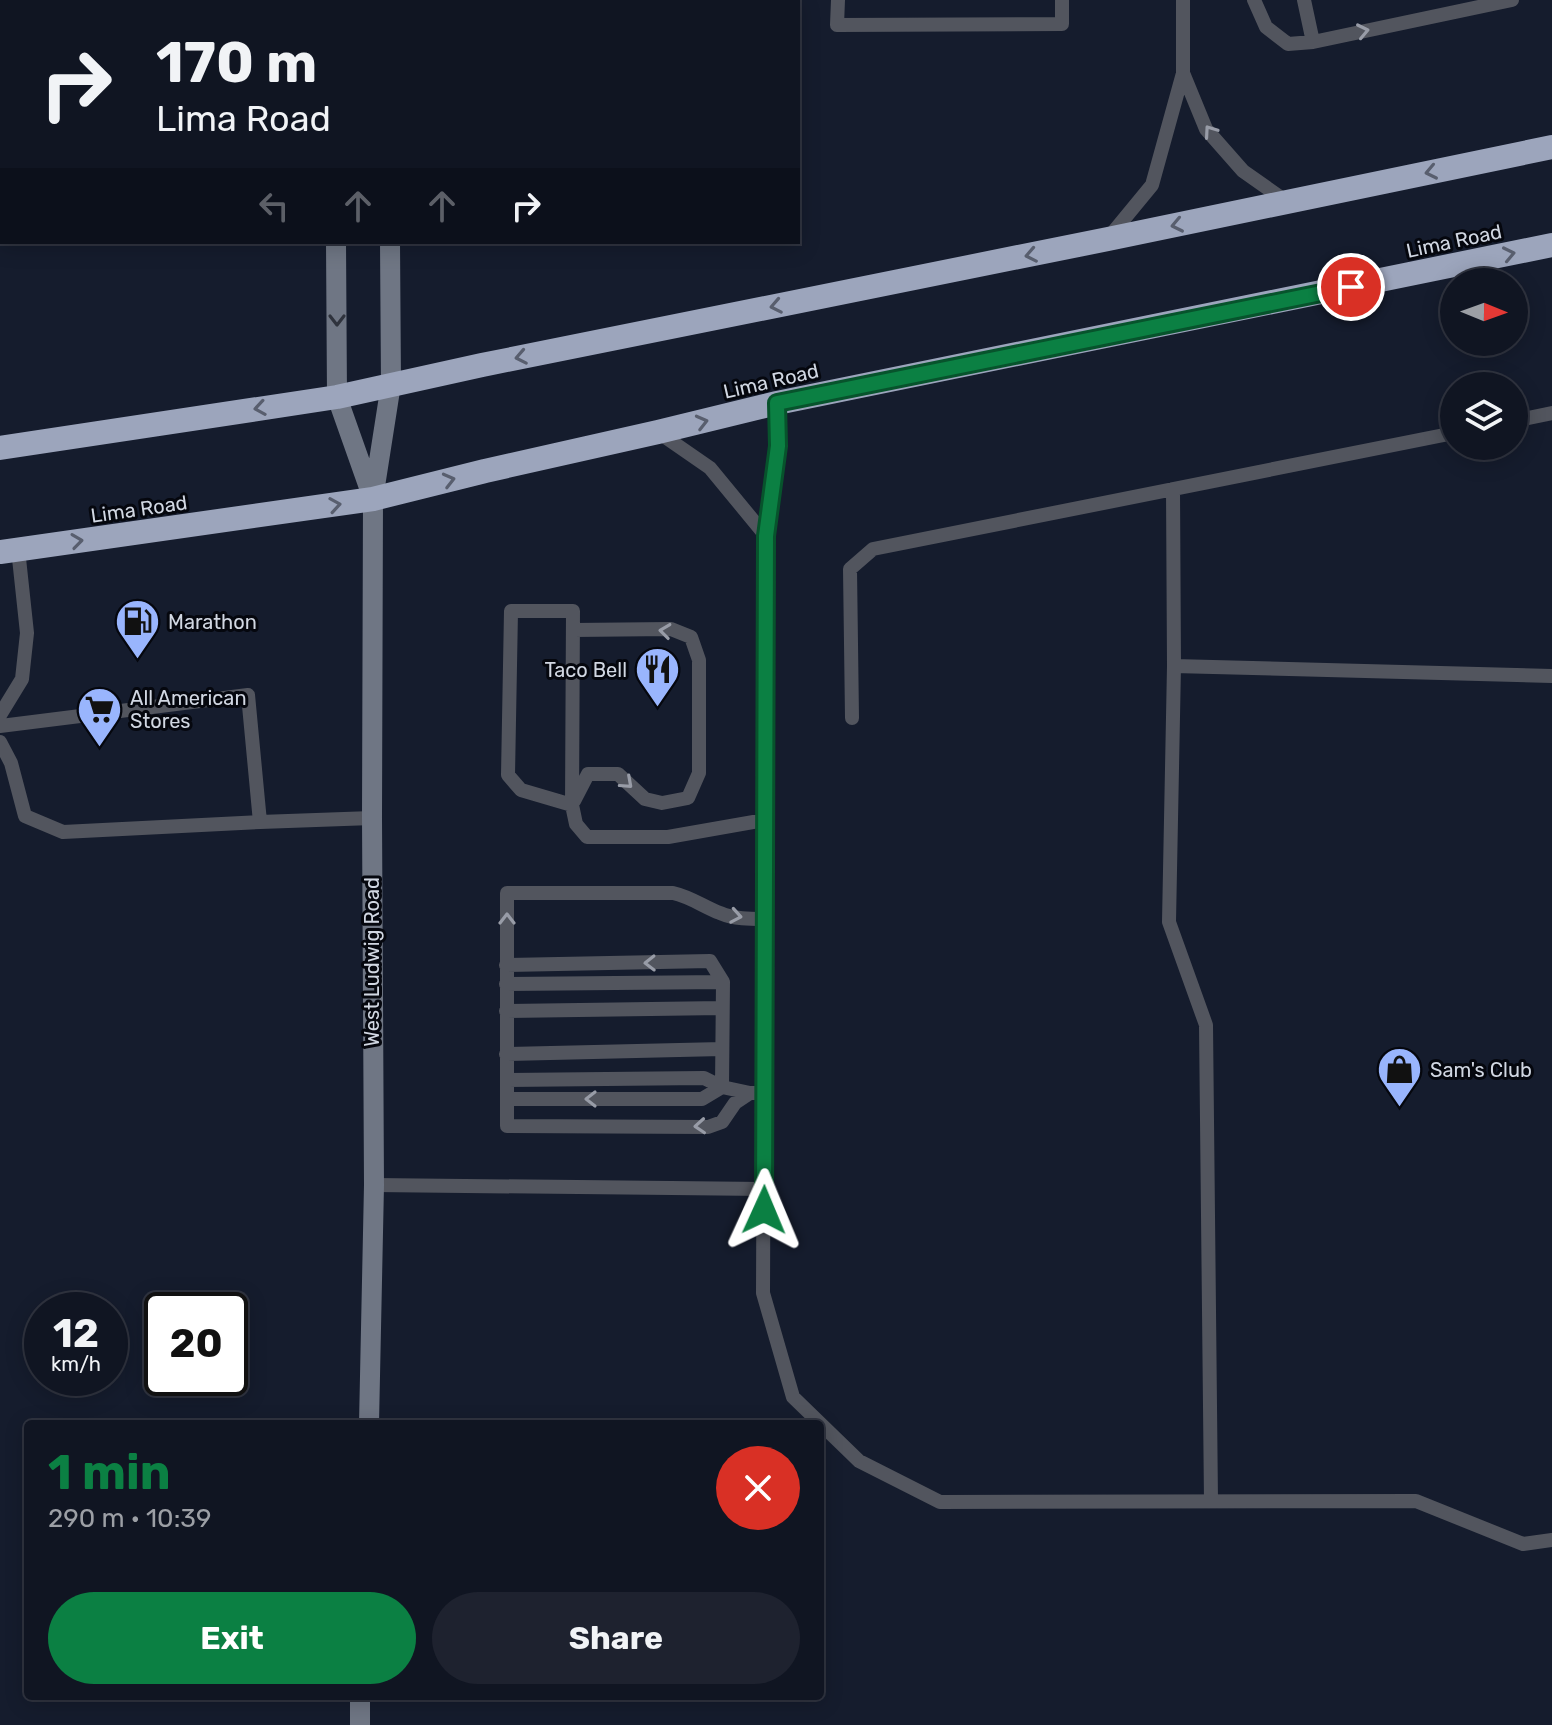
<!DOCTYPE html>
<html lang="en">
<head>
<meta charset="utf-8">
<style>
	body { margin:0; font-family:Rubik,sans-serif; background:#1e222f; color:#f1f3f6; height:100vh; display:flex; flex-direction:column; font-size:30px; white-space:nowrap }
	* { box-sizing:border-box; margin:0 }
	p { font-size:26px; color:#9c9fa5 }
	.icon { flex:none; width:44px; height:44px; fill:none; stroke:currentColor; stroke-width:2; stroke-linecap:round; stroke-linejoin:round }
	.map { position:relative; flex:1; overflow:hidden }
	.side { position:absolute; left:24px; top:1420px; width:800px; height:280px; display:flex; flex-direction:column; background:#101522; border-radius:8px; box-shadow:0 4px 20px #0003,0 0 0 2px #303440 }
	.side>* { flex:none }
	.hud { position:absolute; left:0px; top:0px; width:800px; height:244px; box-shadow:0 4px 20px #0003,0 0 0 2px #303440; background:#101522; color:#f1f3f6; overflow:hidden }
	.needle { width:52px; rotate:91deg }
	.fabs { position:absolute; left:1440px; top:268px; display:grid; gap:16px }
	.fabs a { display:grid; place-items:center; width:88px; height:88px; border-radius:50%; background:#101522; box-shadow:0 4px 20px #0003,0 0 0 2px #303440; font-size:40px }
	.speed { position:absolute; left:24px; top:1292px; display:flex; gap:16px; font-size:40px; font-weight:700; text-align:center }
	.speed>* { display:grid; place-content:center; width:104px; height:104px; border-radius:50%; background:#101522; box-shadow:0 4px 20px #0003,0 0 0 2px #303440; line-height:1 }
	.speed small { font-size:20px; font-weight:400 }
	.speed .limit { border:4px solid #111; border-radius:12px; background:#fff; color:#111 }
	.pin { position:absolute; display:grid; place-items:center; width:68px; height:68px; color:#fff; margin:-34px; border:4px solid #fff; border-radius:50%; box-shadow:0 2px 8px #0007 }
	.me { position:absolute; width:88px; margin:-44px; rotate:1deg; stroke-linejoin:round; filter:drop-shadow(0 0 6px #0008) }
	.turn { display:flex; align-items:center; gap:28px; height:168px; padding:0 24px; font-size:36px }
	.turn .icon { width:104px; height:104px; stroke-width:2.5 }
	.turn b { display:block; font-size:56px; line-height:68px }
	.lanes { display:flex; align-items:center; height:76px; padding:0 24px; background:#0003; justify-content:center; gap:40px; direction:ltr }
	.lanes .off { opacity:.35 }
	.round { display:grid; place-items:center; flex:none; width:84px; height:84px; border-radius:42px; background:#1e222f }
	.overview { display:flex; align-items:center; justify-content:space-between; height:136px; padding:0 24px }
	h1 { font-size:48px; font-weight:700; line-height:60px; color:#0b8043 }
	.action { display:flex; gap:16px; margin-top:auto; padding:16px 24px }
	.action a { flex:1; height:92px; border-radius:48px; background:#0b8043; color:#fff; font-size:32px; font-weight:700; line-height:92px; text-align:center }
	.action a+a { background:#1e222f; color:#f1f3f6 }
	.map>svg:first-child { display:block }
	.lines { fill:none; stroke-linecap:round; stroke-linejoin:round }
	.lane { stroke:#52555e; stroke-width:14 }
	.secondary { stroke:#6f7684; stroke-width:20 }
	.highway { stroke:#9ca5bc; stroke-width:24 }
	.oneway { stroke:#989ca7 }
	.oneway2 { stroke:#585e6e }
	.oneway3 { stroke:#2f333d }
	.route-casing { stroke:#07532c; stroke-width:20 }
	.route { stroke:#0b8043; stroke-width:14 }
	.labels { text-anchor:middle; stroke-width:6; stroke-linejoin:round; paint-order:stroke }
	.street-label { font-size:20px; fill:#d1d7e2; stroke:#05070e }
	.poi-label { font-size:20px; fill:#d1d7e2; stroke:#05070e; text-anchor:start }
</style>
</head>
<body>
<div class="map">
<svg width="1552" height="1725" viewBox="0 0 1552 1725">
	<rect width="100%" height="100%" fill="#151c2d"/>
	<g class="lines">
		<path class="lane" d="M519,0V2
			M735,0V2
			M838,0L837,25L1062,24V0
			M1254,0L1266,27L1288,44L1313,42L1512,0
			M1304,0L1313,42
			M1183,73L1206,129L1243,171L1287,202
			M1110,236L1152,185L1183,73V0
			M777,403L778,446L766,536L763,1293L793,1397L859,1461L940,1502L1416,1501L1523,1544L1552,1540
			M1514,421L1552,413
			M658,432L710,468L766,536
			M1173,489L1174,666
			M573,630L671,629L691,637L699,660V773L688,798L662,803L645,799L618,774H588L574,801
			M0,715L22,679L27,633L18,549
			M852,718L850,569L873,549L1454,433
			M0,726L248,695L260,822
			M0,742L11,763L25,816L63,832L260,822L372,818
			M572,805L573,611H511L508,775L521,790L572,805L576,824L587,837H668L765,820
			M506,965L710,961L723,982L722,1087L750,1093
			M506,984L723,982
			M506,1011L722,1008
			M506,1054L722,1049
			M507,1080L704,1078L722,1087
			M764,1093H750L735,1103L722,1122L708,1127L507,1126V893H673C691,897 704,907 720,913C734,919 750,919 765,919
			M507,1099H702L722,1087
			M374,1185L764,1189
			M1211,1501L1206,1025L1169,922L1174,666L1552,676"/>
		<path class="secondary" d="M333,0V2
			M389,0V2
			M336,242L337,397L372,496
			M369,1424L374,1185L372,818L373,499L391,384L390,242
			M360,1696V1725"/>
		<path class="highway" d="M0,448L337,397L482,365L1108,239L1552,147
			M0,552L373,499L485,471L658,432L777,403L1552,245"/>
	</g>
	<defs><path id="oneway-chevron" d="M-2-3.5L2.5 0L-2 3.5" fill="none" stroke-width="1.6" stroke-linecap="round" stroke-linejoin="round" transform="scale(2)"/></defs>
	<g class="oneway">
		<use href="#oneway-chevron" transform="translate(1363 31) rotate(-12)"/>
		<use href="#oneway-chevron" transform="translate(1210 131) rotate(-125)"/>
		<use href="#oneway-chevron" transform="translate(665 631) rotate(-173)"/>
		<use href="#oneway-chevron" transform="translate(627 783) rotate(42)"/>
		<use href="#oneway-chevron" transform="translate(736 916) rotate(10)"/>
		<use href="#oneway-chevron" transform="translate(507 919) rotate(-90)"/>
		<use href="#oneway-chevron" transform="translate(650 963) rotate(179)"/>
		<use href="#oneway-chevron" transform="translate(591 1099) rotate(180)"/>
		<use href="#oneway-chevron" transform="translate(700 1126) rotate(176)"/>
	</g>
	<g class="oneway2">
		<use href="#oneway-chevron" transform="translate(1431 172) rotate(168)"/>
		<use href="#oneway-chevron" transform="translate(1177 225) rotate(168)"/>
		<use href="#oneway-chevron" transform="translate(1509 254) rotate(-12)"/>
		<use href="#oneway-chevron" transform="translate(1031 255) rotate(169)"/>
		<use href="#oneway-chevron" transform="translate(776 306) rotate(169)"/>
		<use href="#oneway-chevron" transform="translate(521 357) rotate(169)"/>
		<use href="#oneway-chevron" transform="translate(260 408) rotate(171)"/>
		<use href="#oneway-chevron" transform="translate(702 422) rotate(-14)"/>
		<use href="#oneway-chevron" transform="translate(449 480) rotate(-14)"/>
		<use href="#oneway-chevron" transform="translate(335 505) rotate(-9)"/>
		<use href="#oneway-chevron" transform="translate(77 541) rotate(-8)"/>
	</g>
	<use class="oneway3" href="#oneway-chevron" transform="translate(337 320) rotate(90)"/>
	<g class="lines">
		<defs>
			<path id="route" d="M764,1210L766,536L778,446L777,403L1351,287"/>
		</defs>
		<use href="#route" class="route-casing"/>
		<use href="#route" class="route"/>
	</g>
	<defs>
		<symbol id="fuel-pin" viewBox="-11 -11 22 30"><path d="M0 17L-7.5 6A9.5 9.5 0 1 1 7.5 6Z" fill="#99b5fd" stroke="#05070e"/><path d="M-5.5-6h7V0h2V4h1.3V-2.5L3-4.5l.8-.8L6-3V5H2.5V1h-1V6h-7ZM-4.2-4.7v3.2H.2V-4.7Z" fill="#111"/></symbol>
		<symbol id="restaurant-pin" viewBox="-11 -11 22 30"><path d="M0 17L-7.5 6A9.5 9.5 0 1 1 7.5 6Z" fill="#99b5fd" stroke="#05070e"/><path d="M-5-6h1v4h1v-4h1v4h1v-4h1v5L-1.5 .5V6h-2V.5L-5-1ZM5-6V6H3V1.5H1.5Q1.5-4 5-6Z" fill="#111"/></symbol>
		<symbol id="supermarket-pin" viewBox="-11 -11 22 30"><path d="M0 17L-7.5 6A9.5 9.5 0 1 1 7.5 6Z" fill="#99b5fd" stroke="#05070e"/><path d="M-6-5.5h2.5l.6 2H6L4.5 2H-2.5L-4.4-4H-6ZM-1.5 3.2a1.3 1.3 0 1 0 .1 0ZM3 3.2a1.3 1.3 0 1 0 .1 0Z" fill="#111"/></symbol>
		<symbol id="shop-pin" viewBox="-11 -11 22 30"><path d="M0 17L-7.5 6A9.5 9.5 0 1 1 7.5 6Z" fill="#99b5fd" stroke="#05070e"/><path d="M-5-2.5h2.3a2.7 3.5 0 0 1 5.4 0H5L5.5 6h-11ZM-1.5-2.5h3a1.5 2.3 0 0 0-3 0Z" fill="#111"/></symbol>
	</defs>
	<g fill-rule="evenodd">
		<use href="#fuel-pin" x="112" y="596" width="51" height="69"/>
		<use href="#restaurant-pin" x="632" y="644" width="51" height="69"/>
		<use href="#supermarket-pin" x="74" y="684" width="51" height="69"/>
		<use href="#shop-pin" x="1374" y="1044" width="51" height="69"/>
	</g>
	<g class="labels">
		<g class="street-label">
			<text transform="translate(1454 241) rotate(-12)" y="7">Lima Road</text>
			<text transform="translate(771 381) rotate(-13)" y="7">Lima Road</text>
			<text transform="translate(139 509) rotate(-8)" y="7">Lima Road</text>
			<text transform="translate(372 962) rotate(-90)" y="7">West Ludwig Road</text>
		</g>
		<g class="poi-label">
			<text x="168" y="629">Marathon</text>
			<text x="627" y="677" text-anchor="end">Taco Bell</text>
			<text x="130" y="705">All American<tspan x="130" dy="23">Stores</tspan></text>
			<text x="1430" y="1077">Sam's Club</text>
		</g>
	</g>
</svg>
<div class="fabs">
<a><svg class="needle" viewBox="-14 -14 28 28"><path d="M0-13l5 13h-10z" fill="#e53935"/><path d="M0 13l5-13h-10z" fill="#9c9fa5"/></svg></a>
<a><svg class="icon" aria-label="layers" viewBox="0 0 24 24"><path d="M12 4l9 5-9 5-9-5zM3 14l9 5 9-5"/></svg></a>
</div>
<div class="speed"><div>12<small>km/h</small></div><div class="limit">20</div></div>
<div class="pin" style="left:1351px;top:287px;background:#d93025"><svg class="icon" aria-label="arrive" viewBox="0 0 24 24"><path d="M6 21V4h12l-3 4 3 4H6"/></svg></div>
<svg class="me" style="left:764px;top:1210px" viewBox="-20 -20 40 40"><path d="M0-17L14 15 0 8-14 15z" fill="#0b8043" stroke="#fff" stroke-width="4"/></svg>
<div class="hud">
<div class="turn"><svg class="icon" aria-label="right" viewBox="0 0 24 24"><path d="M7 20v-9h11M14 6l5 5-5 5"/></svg><div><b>170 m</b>Lima Road</div></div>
<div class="lanes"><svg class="icon off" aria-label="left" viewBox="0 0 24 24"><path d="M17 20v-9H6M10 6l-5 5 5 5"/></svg><svg class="icon off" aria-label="ahead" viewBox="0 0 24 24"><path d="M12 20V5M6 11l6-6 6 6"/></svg><svg class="icon off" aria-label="ahead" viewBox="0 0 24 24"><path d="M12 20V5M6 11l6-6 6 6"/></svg><svg class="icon" aria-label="right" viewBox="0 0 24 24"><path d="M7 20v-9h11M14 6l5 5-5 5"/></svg></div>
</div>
<section class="side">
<div class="overview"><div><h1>1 min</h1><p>290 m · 10:39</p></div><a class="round" style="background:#d93025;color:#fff"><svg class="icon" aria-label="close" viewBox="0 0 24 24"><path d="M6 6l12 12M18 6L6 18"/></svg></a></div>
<div class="action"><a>Exit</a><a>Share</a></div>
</section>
</div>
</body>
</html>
